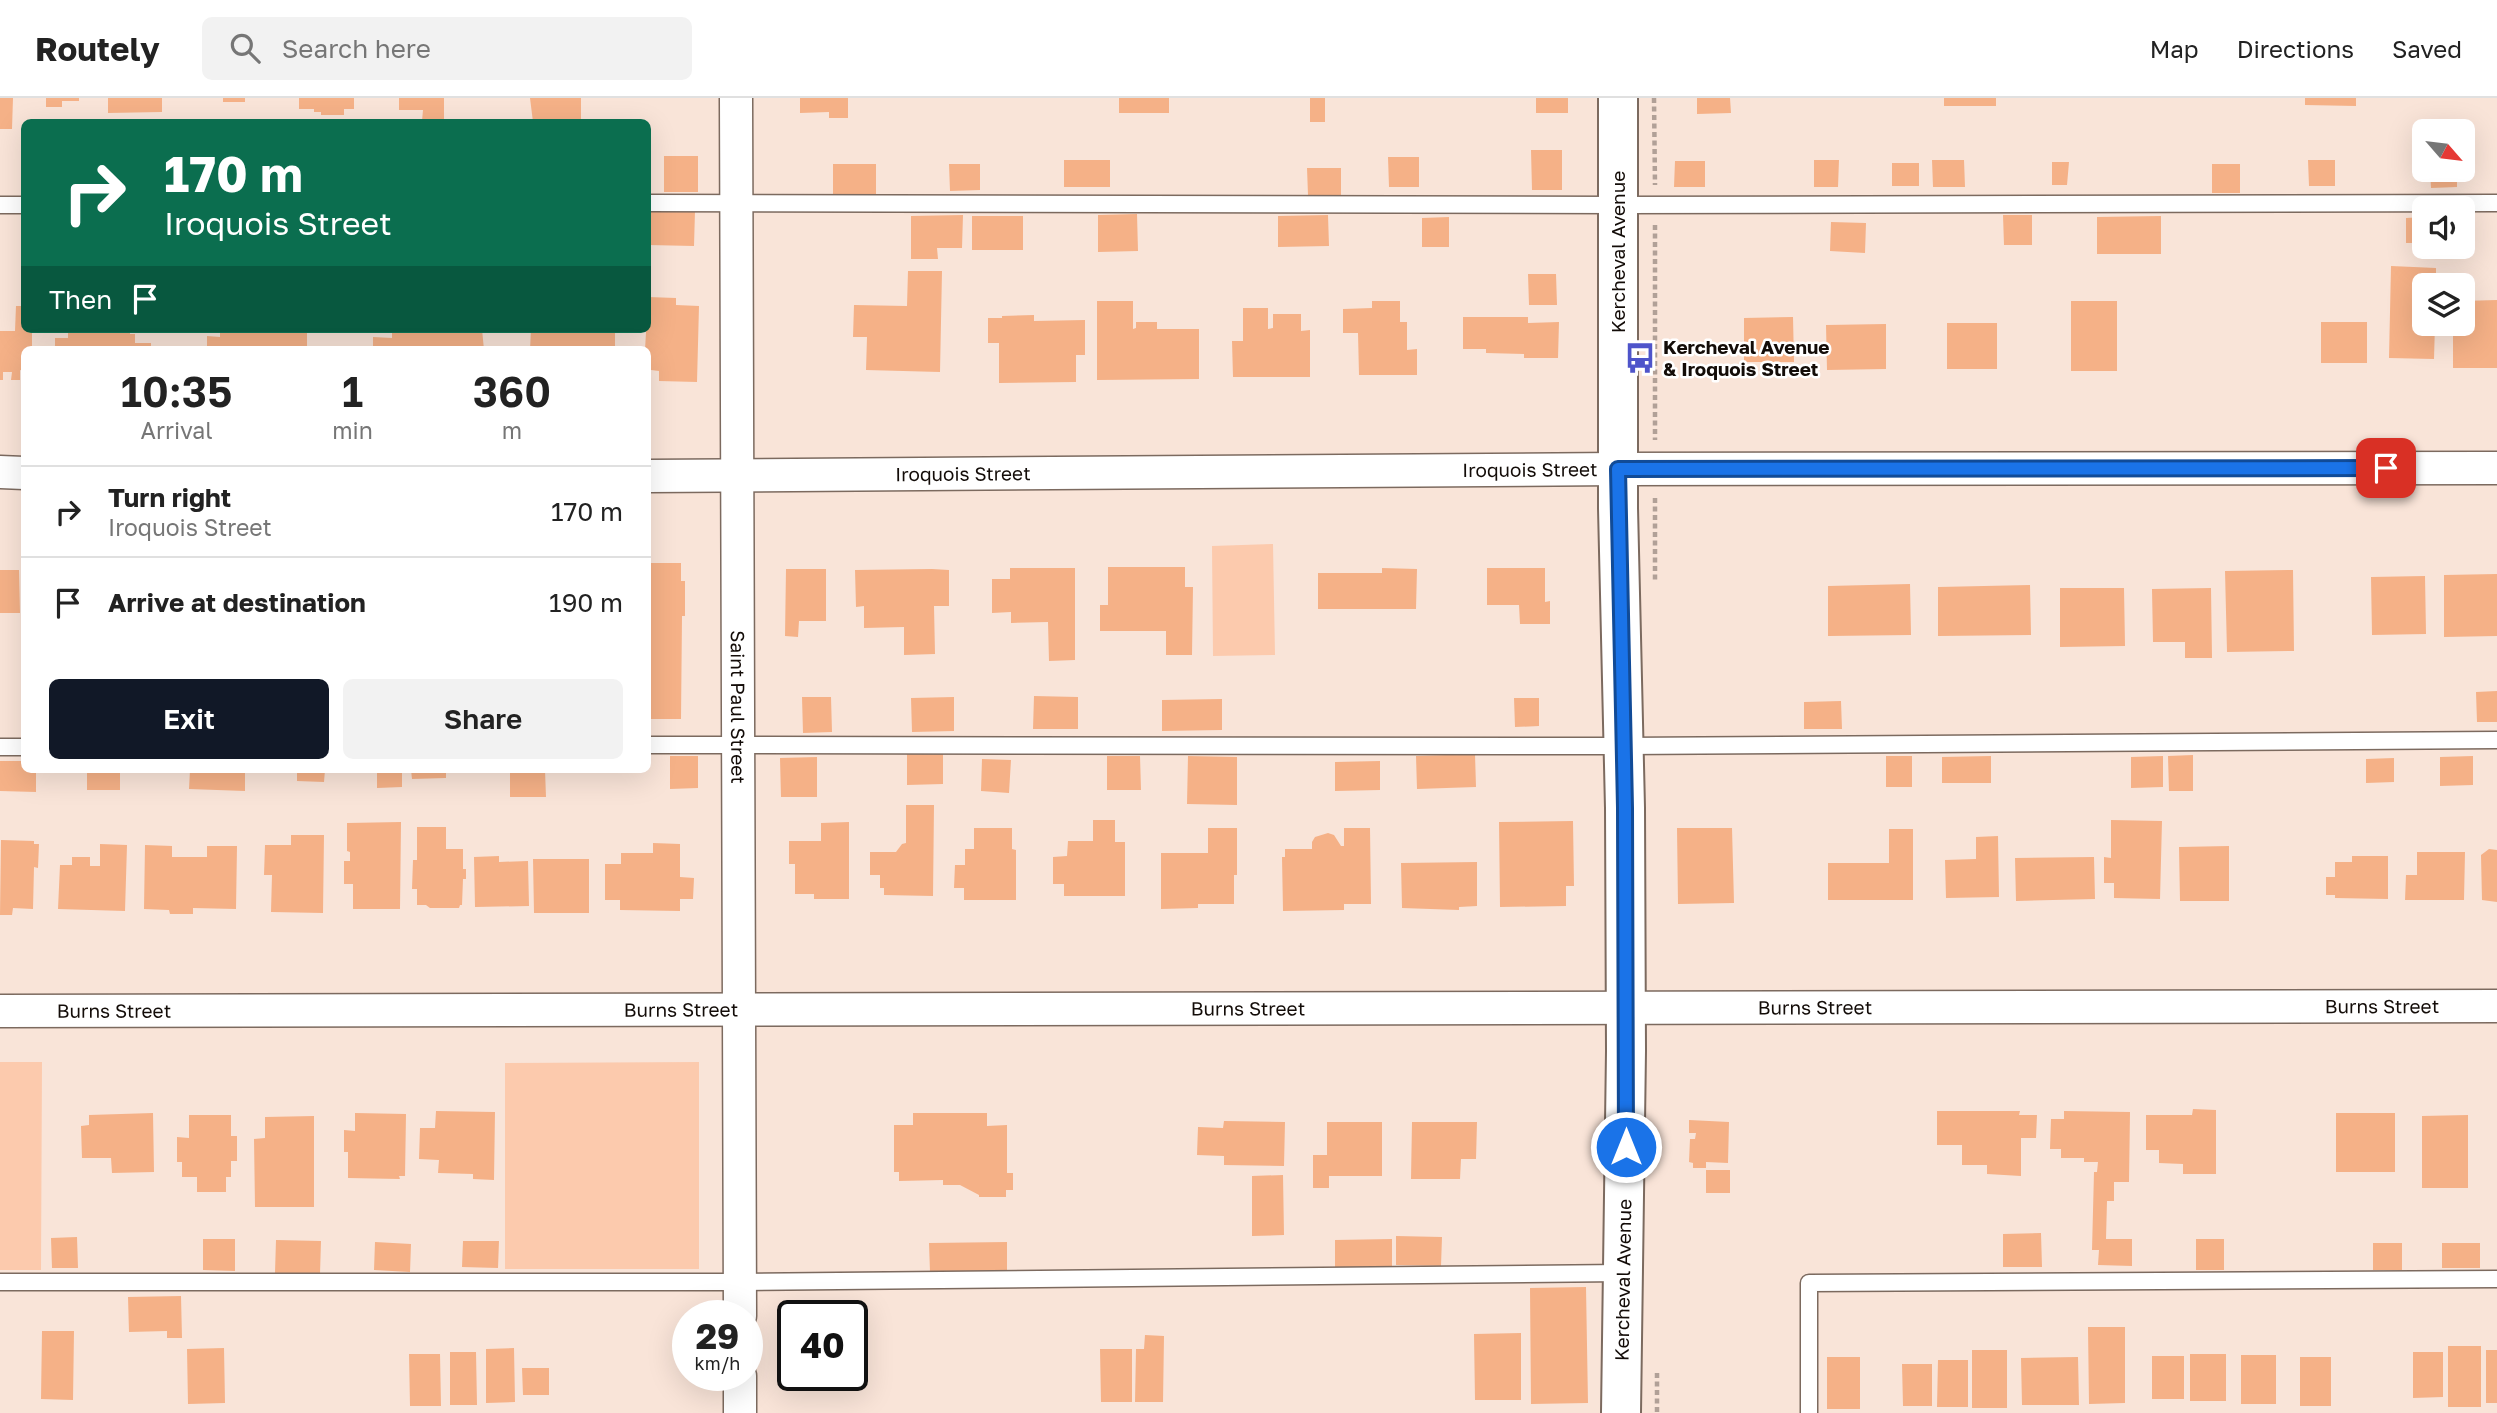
<!DOCTYPE html>
<html lang="en">
<head>
<meta charset="utf-8">
<style>
	body { margin:0; font-family:"Golos Text",sans-serif; background:#f2f2f2; color:#222; height:100vh; display:flex; flex-direction:column; font-size:26px; white-space:nowrap }
	* { box-sizing:border-box; margin:0 }
	p { font-size:23px; color:#767676 }
	.icon { flex:none; width:38px; height:38px; fill:none; stroke:currentColor; stroke-width:2; stroke-linecap:round; stroke-linejoin:round }
	.map { position:relative; flex:1; overflow:hidden }
	.side { position:absolute; left:21px; top:248px; width:630px; height:427px; display:flex; flex-direction:column; background:#fff; border-radius:10px; box-shadow:0 7px 28px #0002 }
	.side>* { flex:none }
	.banner { position:absolute; left:21px; top:21px; width:630px; height:214px; border-radius:10px; box-shadow:0 7px 28px #0002; background:#0b6e4f; color:#fff; overflow:hidden }
	.needle { width:46px; rotate:118deg }
	.tools { position:absolute; left:2412px; top:21px; display:grid; gap:14px }
	.tools a { display:grid; place-items:center; width:63px; height:63px; border-radius:10px; background:#fff; box-shadow:0 7px 28px #0002; font-size:35px }
	.speed { position:absolute; left:672px; top:1202px; display:flex; gap:14px; font-size:35px; font-weight:700; text-align:center }
	.speed>* { display:grid; place-content:center; width:91px; height:91px; border-radius:50%; background:#fff; box-shadow:0 7px 28px #0002; line-height:1 }
	.speed small { font-size:18px; font-weight:400 }
	.speed .limit { border:4px solid #111; border-radius:10px; background:#fff; color:#111 }
	.pin { position:absolute; display:grid; place-items:center; width:60px; height:60px; color:#fff; margin:-30px; border-radius:14px; box-shadow:0 4px 10px #0006 }
	.me { position:absolute; width:77px; margin:-38px; rotate:0deg; stroke-linejoin:round; filter:drop-shadow(0 0 5px #0008) }
	.turn { display:flex; align-items:center; gap:24px; height:147px; padding:0 28px; font-size:32px }
	.turn .icon { width:91px; height:91px; stroke-width:2.5 }
	.turn b { display:block; font-size:49px; line-height:60px }
	.then { display:flex; align-items:center; height:66px; padding:0 28px; background:#0003; gap:14px; font-size:26px }
	.eta { display:flex; justify-content:space-evenly; align-items:center; height:119px; text-align:center }
	.eta b { font-size:42px; font-weight:600; line-height:49px }
	.primary-button { display:flex; gap:14px; margin-top:auto; padding:14px 28px }
	.primary-button a { flex:1; height:80px; border-radius:10px; background:#111827; color:#fff; font-size:28px; font-weight:600; line-height:80px; text-align:center }
	.primary-button a+a { background:#f2f2f2; color:#222 }
	ul { padding:0; list-style:none }
	li { display:flex; align-items:center; gap:21px; height:91px; padding:0 28px; border-top:2px solid #e0e0e0 }
	li div { flex:1 }
	li b { display:block; font-size:26px }
	li em { font-style:normal }
	header { display:flex; align-items:center; gap:42px; box-sizing:border-box; height:98px; padding:0 35px; background:#fff; border-bottom:2px solid #e0e0e0 }
	header strong { font-size:33px }
	nav { display:flex; gap:38px; margin-inline-start:auto; font-size:24px }
	.search { width:490px; height:63px; background:#f2f2f2; display:flex; align-items:center; gap:18px; box-sizing:border-box; padding:0 24px; border-radius:10px; color:#767676; font-size:26px }
	.map>svg:first-child { display:block }
	.green { fill:#fccaad }
	.building { fill:#f5b187 }
	.lines { fill:none; stroke-linecap:round; stroke-linejoin:round }
	.lane-casing { stroke:#7c6a5f; stroke-width:19 }
	.street-casing { stroke:#7c6a5f; stroke-width:35 }
	.secondary-casing { stroke:#7c6a5f; stroke-width:42 }
	.path { stroke:#b1a097; stroke-width:4.5; stroke-dasharray:5 3.5; stroke-linecap:butt }
	.lane { stroke:#fff; stroke-width:16 }
	.street { stroke:#fff; stroke-width:32 }
	.secondary { stroke:#fff; stroke-width:38 }
	.route-casing { stroke:#114b97; stroke-width:18 }
	.route { stroke:#1a73e8; stroke-width:12 }
	.labels { text-anchor:middle; stroke-width:5; stroke-linejoin:round; paint-order:stroke }
	.street-label { font-size:19px; fill:#130c08; stroke:#fff }
	.poi-label { font-size:19px; font-weight:bold; fill:#130c08; stroke:#fff; text-anchor:start }
</style>
</head>
<body>
<header>
<strong>Routely</strong>
<div class="search"><svg class="icon" aria-label="search" viewBox="0 0 24 24"><circle cx="10" cy="10" r="6"/><path d="M15 15l6 6"/></svg>Search here</div>
<nav><a>Map</a><a>Directions</a><a>Saved</a></nav>
</header>
<div class="map">
<svg width="2497" height="1315" viewBox="0 0 2497 1315">
	<rect width="100%" height="100%" fill="#f9e4d8"/>
	<path class="green" d="M1273,446L1275,557L1213,558L1212,448Z
		M0,964H42L41,1172H0Z
		M699,964V1171H505V965Z"/>
	<path class="building" d="M0,0H13L12,31H0Z
		M46,0H79V3H62V9H46Z
		M108,0H162V14L108,15Z
		M223,0H245V4H223Z
		M299,0H354V11H344V17H321V14H314V11H299Z
		M399,0H444V23H422L423,12H399Z
		M530,0H581V23L533,24Z
		M800,0H848V20H829V14L800,15Z
		M1119,0H1169V15H1119Z
		M1310,0H1325V24H1310Z
		M1536,0H1568V15H1536Z
		M1697,0H1730L1731,15L1697,16Z
		M1944,0H1996V8H1944Z
		M2305,0H2356V8L2305,7Z
		M1531,52H1562V92H1532Z
		M664,58H698V94H664Z
		M1388,59H1419V89H1389Z
		M1064,62H1110V89H1064Z
		M1814,62H1839L1838,89H1814Z
		M1932,62H1964L1965,89H1933Z
		M2308,62H2335V88H2309Z
		M1675,63H1705V89H1674Z
		M2052,64H2069L2067,87H2052Z
		M1892,65H1919V88H1892Z
		M833,66H876V96H833Z
		M949,66H980V92L950,93Z
		M2212,66H2240V95H2212Z
		M1307,70H1341V97H1308Z
		M2430,72H2457V89L2431,90Z
		M648,112L695,113L694,148L648,147Z
		M1137,116L1138,153L1098,154V117Z
		M963,117L962,150H937L938,161H911V118Z
		M1328,117L1329,148L1278,149V118Z
		M2003,117H2032V147H2004Z
		M972,118H1023V152H972Z
		M2161,118V156H2097V119Z
		M1449,119V149H1422V120Z
		M2424,119V145H2406V120Z
		M1831,124L1866,125L1865,155L1830,153Z
		M2391,168L2436,170V187H2424V226H2435L2434,261L2389,260Z
		M908,173H942L940,274L866,272L867,239H853L854,207L907,208Z
		M1528,176H1556L1557,207H1529Z
		M648,199L676,200V207L699,208L697,284L659,283V273L651,272V259H648V252H645Z
		M2497,202V270H2453V226H2462V203Z
		M1097,203H1133V231L1136,230V224H1157V231H1199V281L1097,282Z
		M1372,203H1400V224H1407V252L1417,251V277H1359L1358,235H1343V211L1372,210Z
		M2071,203H2117V273H2071Z
		M16,208H24V231H32V252H24V273L20,272V282H11L12,274H3V282H0V233H15Z
		M1243,210H1268V231L1273,230V216H1301V233L1310,232V279H1233L1232,243H1243Z
		M1034,217V223L1085,222V257H1076V284L999,285V245H988V220H1002V218Z
		M1463,219H1528V225L1559,224L1558,260H1524V256L1486,255V251H1463Z
		M1793,219L1794,264H1744V220Z
		M2321,224H2367V265H2321Z
		M1947,225H1997V271H1947Z
		M1886,226V271L1827,272L1826,227Z
		M68,231H130V236H135V245H151V252H55V240H68Z
		M220,231H307V252H207V238L220,239Z
		M392,231L453,233L454,231H482L484,252H373V239L392,240Z
		M531,231H615V252H530Z
		M648,465H681V483H685V518H682L681,621H648V600H651V547H648Z
		M1108,469H1185V489H1193L1192,557H1166V533H1100V507H1108Z
		M1010,470H1075V562L1049,563L1048,524L1011,525V514L992,515V481H1010Z
		M1382,470L1417,471L1416,511H1318V475H1382Z
		M1487,470H1545V504L1550,503V526H1520L1519,507H1487Z
		M786,471H826V523H799L798,539L785,538Z
		M932,471L949,472V508H934L935,556L904,557V529L864,530V508L856,509L855,472Z
		M0,472H19L20,515H0Z
		M2293,472L2294,553L2227,554L2225,473Z
		M2497,476V538L2444,539V477Z
		M2425,478L2426,536L2372,537L2371,479Z
		M1910,486L1911,537L1828,538V488Z
		M2030,487L2031,537L1938,538V489Z
		M2060,490H2124L2125,548L2060,549Z
		M2211,490L2212,560H2185V544H2153L2152,491Z
		M2497,593V624H2477L2476,594Z
		M1034,598L1078,599V631H1033Z
		M802,599H831L832,634L803,635Z
		M954,599V633L912,634L911,600Z
		M1514,600H1539V628L1515,629Z
		M1222,601V632L1162,633V602Z
		M1841,603L1842,631H1804V604Z
		M907,655H943V686L907,687Z
		M1475,656L1476,689L1417,691L1416,658Z
		M2193,657V693H2169L2168,658Z
		M670,658H698V690L670,691Z
		M1107,658H1140L1141,692H1107Z
		M1188,658L1237,659V707L1187,706Z
		M1886,658H1912V689H1886Z
		M1991,658V685H1942V659Z
		M2163,658V689L2131,690V659Z
		M2473,658V687L2440,688V659Z
		M817,659V699H781L780,660Z
		M2394,660V684L2366,685V661Z
		M982,661L1011,662L1009,695L981,693Z
		M0,663H24V672H36V694L0,693Z
		M1380,663V692L1335,693V664Z
		M87,672H120V692H87Z
		M190,672H245V693L189,691Z
		M297,672H325L324,684L297,683Z
		M377,672H402V689L377,690Z
		M411,672H446V680L412,681Z
		M510,672H545L546,699H510Z
		M906,707H934L933,798L884,797V790H880V777H870V754H896L902,746L906,745Z
		M1093,722H1115V744H1125V798H1064V786H1053V759L1067,758L1068,743H1093Z
		M2111,722L2162,723L2160,801L2114,800V785H2104V759L2111,760Z
		M1573,723L1574,788H1566V808L1500,809L1499,724Z
		M401,724L400,811H353V786H344V763H350V754L347,753V725Z
		M849,724V801H814V796H795V766H789V743H821V725Z
		M417,729H446V751H463V771H466V781H463L462,807H460L459,810H430L426,807H417V791H412L413,762H417Z
		M974,730H1012V751L1016,752V802H964V790H954L955,767H965V751H974Z
		M1208,730H1237V777H1234V806H1198V810L1161,811V755H1208Z
		M1344,730H1370L1371,806H1344V812L1283,813L1282,759H1285V751H1312V744L1315,739L1328,735L1334,737L1341,748H1344Z
		M1677,730H1732L1734,805L1678,806Z
		M1889,731H1913V802H1828V765H1889Z
		M291,737H324L323,815L271,814L272,777H264L265,747H291Z
		M1998,738L1999,799L1946,800L1945,762L1976,761V739Z
		M1,742L34,743V746H39L38,770L34,769L33,811L13,810L12,817H0Z
		M653,745L680,746V779L694,780L693,801H680V813L620,812V802H605V766H621V755H653Z
		M100,746L127,747L125,813L58,811L60,767H72V759H90V768H100Z
		M145,747L172,748V759H207V748H237L236,811L193,810V816H170L169,812L144,811Z
		M2229,748V803H2180L2179,749Z
		M2489,751L2497,752V804L2482,802L2481,757Z
		M2417,754H2465L2464,802H2405L2406,777H2417Z
		M499,758V764L528,763L529,808L475,809L474,759Z
		M2352,758H2388V801L2335,800V797H2326V779H2335V764H2352Z
		M2094,759L2095,801L2016,803L2015,760Z
		M533,761H589V815H534Z
		M1477,764V808L1459,809V812L1402,810L1401,765Z
		M2193,1011L2216,1012V1076H2183V1066L2159,1065V1052H2146V1017H2192Z
		M436,1013L495,1014L494,1082L473,1081V1076L438,1075L439,1062L419,1061L420,1030H435Z
		M1937,1013H2020L2019,1017H2037L2036,1040H2021V1078L1987,1076V1067H1962V1047H1937Z
		M2064,1013L2130,1014L2129,1084H2114V1103H2107L2106,1141H2132V1168L2098,1167L2099,1152H2092L2094,1074H2097L2098,1064H2084V1060H2061V1051H2050L2051,1021H2064Z
		M153,1015L154,1074L112,1075L111,1060H82L81,1028L89,1027V1017Z
		M355,1015L406,1016L405,1078H399L400,1081L348,1080V1054H344V1032L355,1033Z
		M913,1015H987V1028L1007,1027V1075H1013V1092H1006V1099H979V1097L960,1087H943V1082L899,1083V1074H894V1027H913Z
		M2336,1015H2395V1074H2336Z
		M189,1017H231V1038H237V1063H231V1079H226V1094H197V1079H182V1064H177V1039L189,1040Z
		M2468,1017V1090H2422V1018Z
		M314,1018V1109H255L254,1041L265,1040V1019Z
		M1689,1022L1729,1024L1728,1065L1706,1064V1070H1693V1065L1689,1064L1690,1041H1695L1696,1035H1689Z
		M1224,1023L1285,1024L1284,1068L1224,1067V1058L1197,1057L1198,1029L1223,1030Z
		M1327,1024H1382V1078H1329V1090H1313V1057H1327Z
		M1412,1024H1477L1476,1061H1461L1460,1081H1411Z
		M1706,1072H1730V1095H1706Z
		M1283,1077L1284,1137L1252,1138V1078Z
		M2041,1135L2042,1169H2003V1136Z
		M1396,1138L1442,1139L1441,1168L1396,1167Z
		M77,1139L78,1170H52L51,1140Z
		M203,1141H235V1173L203,1172Z
		M1392,1141V1170L1335,1171V1142Z
		M2196,1141H2224V1172H2196Z
		M276,1142L321,1143L320,1176L275,1175Z
		M463,1143H499L498,1170L462,1169Z
		M375,1144L411,1146L410,1174L374,1172Z
		M1007,1144V1173L930,1174L929,1145Z
		M2373,1145H2402V1172H2373Z
		M2442,1145H2480V1170H2442Z
		M1586,1189L1588,1305L1531,1306L1530,1190Z
		M181,1198L182,1240H167V1233L129,1234L128,1199Z
		M2088,1229H2125V1305L2089,1306Z
		M42,1233H74L73,1302L41,1301Z
		M1521,1235V1302H1475L1474,1236Z
		M1145,1237L1164,1238L1163,1304H1135L1136,1251H1144Z
		M2448,1248H2481V1309H2448Z
		M224,1250L225,1305L188,1306L187,1251Z
		M514,1250L515,1304L486,1305V1251Z
		M1100,1251H1132V1304H1101Z
		M1972,1252H2007V1310H1972Z
		M2486,1252H2497V1305H2486Z
		M450,1254H476L477,1307H450Z
		M2413,1254H2443V1299L2413,1300Z
		M409,1256H440L441,1308H410Z
		M2190,1256H2226V1303H2190Z
		M2241,1257H2276V1306H2241Z
		M2152,1258H2184V1301H2152Z
		M1827,1259H1860V1311H1827Z
		M2078,1259L2079,1307H2022L2021,1260Z
		M2300,1259H2331V1308H2300Z
		M1938,1262H1968V1309H1937Z
		M1902,1266H1932V1308H1903Z
		M522,1270H549V1297H523Z"/>
	<g class="lines">
		<defs>
			<path id="lane" d="M648,105L1618,107L2497,105
				M0,107H24
				M648,647L1623,648L2497,642
				M0,649H24
				M0,1184H739L1622,1175
				M1809,1315V1185L2497,1181"/>
			<g id="street">
				<path id="s1" d="M736,0L740,1218"/>
				<path d="M0,374L24,375"/>
				<path id="s2" d="M648,378L1618,371L2497,370"/>
				<path id="s3" d="M0,913L2497,908"/>
				<path d="M740,1278V1315"/>
			</g>
			<path id="secondary" d="M1618,0V410L1625,710L1626,953L1621,1315"/>
		</defs>
		<use href="#lane" class="lane-casing"/>
		<use href="#street" class="street-casing"/>
		<use href="#secondary" class="secondary-casing"/>
		<path class="path" d="M1654,0L1655,87
			M1655,127V342
			M1655,400V482
			M1657,1275V1315"/>
		<use href="#lane" class="lane"/>
		<use href="#street" class="street"/>
		<use href="#secondary" class="secondary"/>
	</g>
	<g class="lines">
		<defs>
			<path id="route" d="M1626,1049L1625,710L1618,371L2386,370"/>
		</defs>
		<use href="#route" class="route-casing"/>
		<use href="#route" class="route"/>
	</g>
	<defs>
		<symbol id="bus-bare" viewBox="-9 -9 18 18"><path d="M-5-6H5V4H4V6H2V4H-2V6H-4V4H-5ZM-3.5-4V0h7V-4ZM-3.5 1.2v1.5H-2V1.2ZM2 1.2v1.5H3.5V1.2Z" fill="#4e54ca" stroke="#fff" stroke-width="2.5" paint-order="stroke"/></symbol>
	</defs>
	<g fill-rule="evenodd">
		<use href="#bus-bare" x="1618" y="238" width="44" height="44"/>
	</g>
	<g class="labels">
		<g class="street-label">
			<text transform="translate(1618 154) rotate(-90)" y="7">Kercheval Avenue</text>
			<text dy="7" stroke="none"><textPath href="#s2" startOffset="882">Iroquois Street</textPath></text>
			<text dy="7" stroke="none"><textPath href="#s2" startOffset="315">Iroquois Street</textPath></text>
			<text dy="7" stroke="none"><textPath href="#s1" startOffset="609">Saint Paul Street</textPath></text>
			<text dy="7" stroke="none"><textPath href="#s3" startOffset="2382">Burns Street</textPath></text>
			<text dy="7" stroke="none"><textPath href="#s3" startOffset="1815">Burns Street</textPath></text>
			<text dy="7" stroke="none"><textPath href="#s3" startOffset="1248">Burns Street</textPath></text>
			<text dy="7" stroke="none"><textPath href="#s3" startOffset="681">Burns Street</textPath></text>
			<text dy="7" stroke="none"><textPath href="#s3" startOffset="114">Burns Street</textPath></text>
			<text transform="translate(1623 1182) rotate(-89)" y="7">Kercheval Avenue</text>
		</g>
		<g class="poi-label">
			<text x="1663" y="256">Kercheval Avenue<tspan x="1663" dy="22">&amp; Iroquois Street</tspan></text>
		</g>
	</g>
</svg>
<div class="tools">
<a><svg class="needle" viewBox="-14 -14 28 28"><path d="M0-13l5 13h-10z" fill="#e53935"/><path d="M0 13l5-13h-10z" fill="#767676"/></svg></a>
<a><svg class="icon" aria-label="sound" viewBox="0 0 24 24"><path d="M4 9h4l5-4v14l-5-4H4zM17 9q2 3 0 6"/></svg></a>
<a><svg class="icon" aria-label="layers" viewBox="0 0 24 24"><path d="M12 4l9 5-9 5-9-5zM3 14l9 5 9-5"/></svg></a>
</div>
<div class="speed"><div>29<small>km/h</small></div><div class="limit">40</div></div>
<div class="pin" style="left:2386px;top:370px;background:#d93025"><svg class="icon" aria-label="arrive" viewBox="0 0 24 24"><path d="M6 21V4h12l-3 4 3 4H6"/></svg></div>
<svg class="me" style="left:1626px;top:1049px" viewBox="-20 -20 40 40"><circle r="17" fill="#1a73e8" stroke="#fff" stroke-width="3"/><path d="M0-11L8 9 0 5-8 9z" fill="#fff"/></svg>
<div class="banner">
<div class="turn"><svg class="icon" aria-label="right" viewBox="0 0 24 24"><path d="M7 20v-9h11M14 6l5 5-5 5"/></svg><div><b>170 m</b>Iroquois Street</div></div>
<div class="then">Then<svg class="icon" aria-label="arrive" viewBox="0 0 24 24"><path d="M6 21V4h12l-3 4 3 4H6"/></svg></div>
</div>
<section class="side">
<div class="eta">
<div><b>10:35</b><p>Arrival</p></div>
<div><b>1</b><p>min</p></div>
<div><b>360</b><p>m</p></div>
</div>
<ul>
<li><svg class="icon" aria-label="right" viewBox="0 0 24 24"><path d="M7 20v-9h11M14 6l5 5-5 5"/></svg><div><b>Turn right</b><p>Iroquois Street</p></div><em>170 m</em></li>
<li><svg class="icon" aria-label="arrive" viewBox="0 0 24 24"><path d="M6 21V4h12l-3 4 3 4H6"/></svg><div><b>Arrive at destination</b></div><em>190 m</em></li>
</ul>
<div class="primary-button"><a>Exit</a><a>Share</a></div>
</section>
</div>
</body>
</html>
